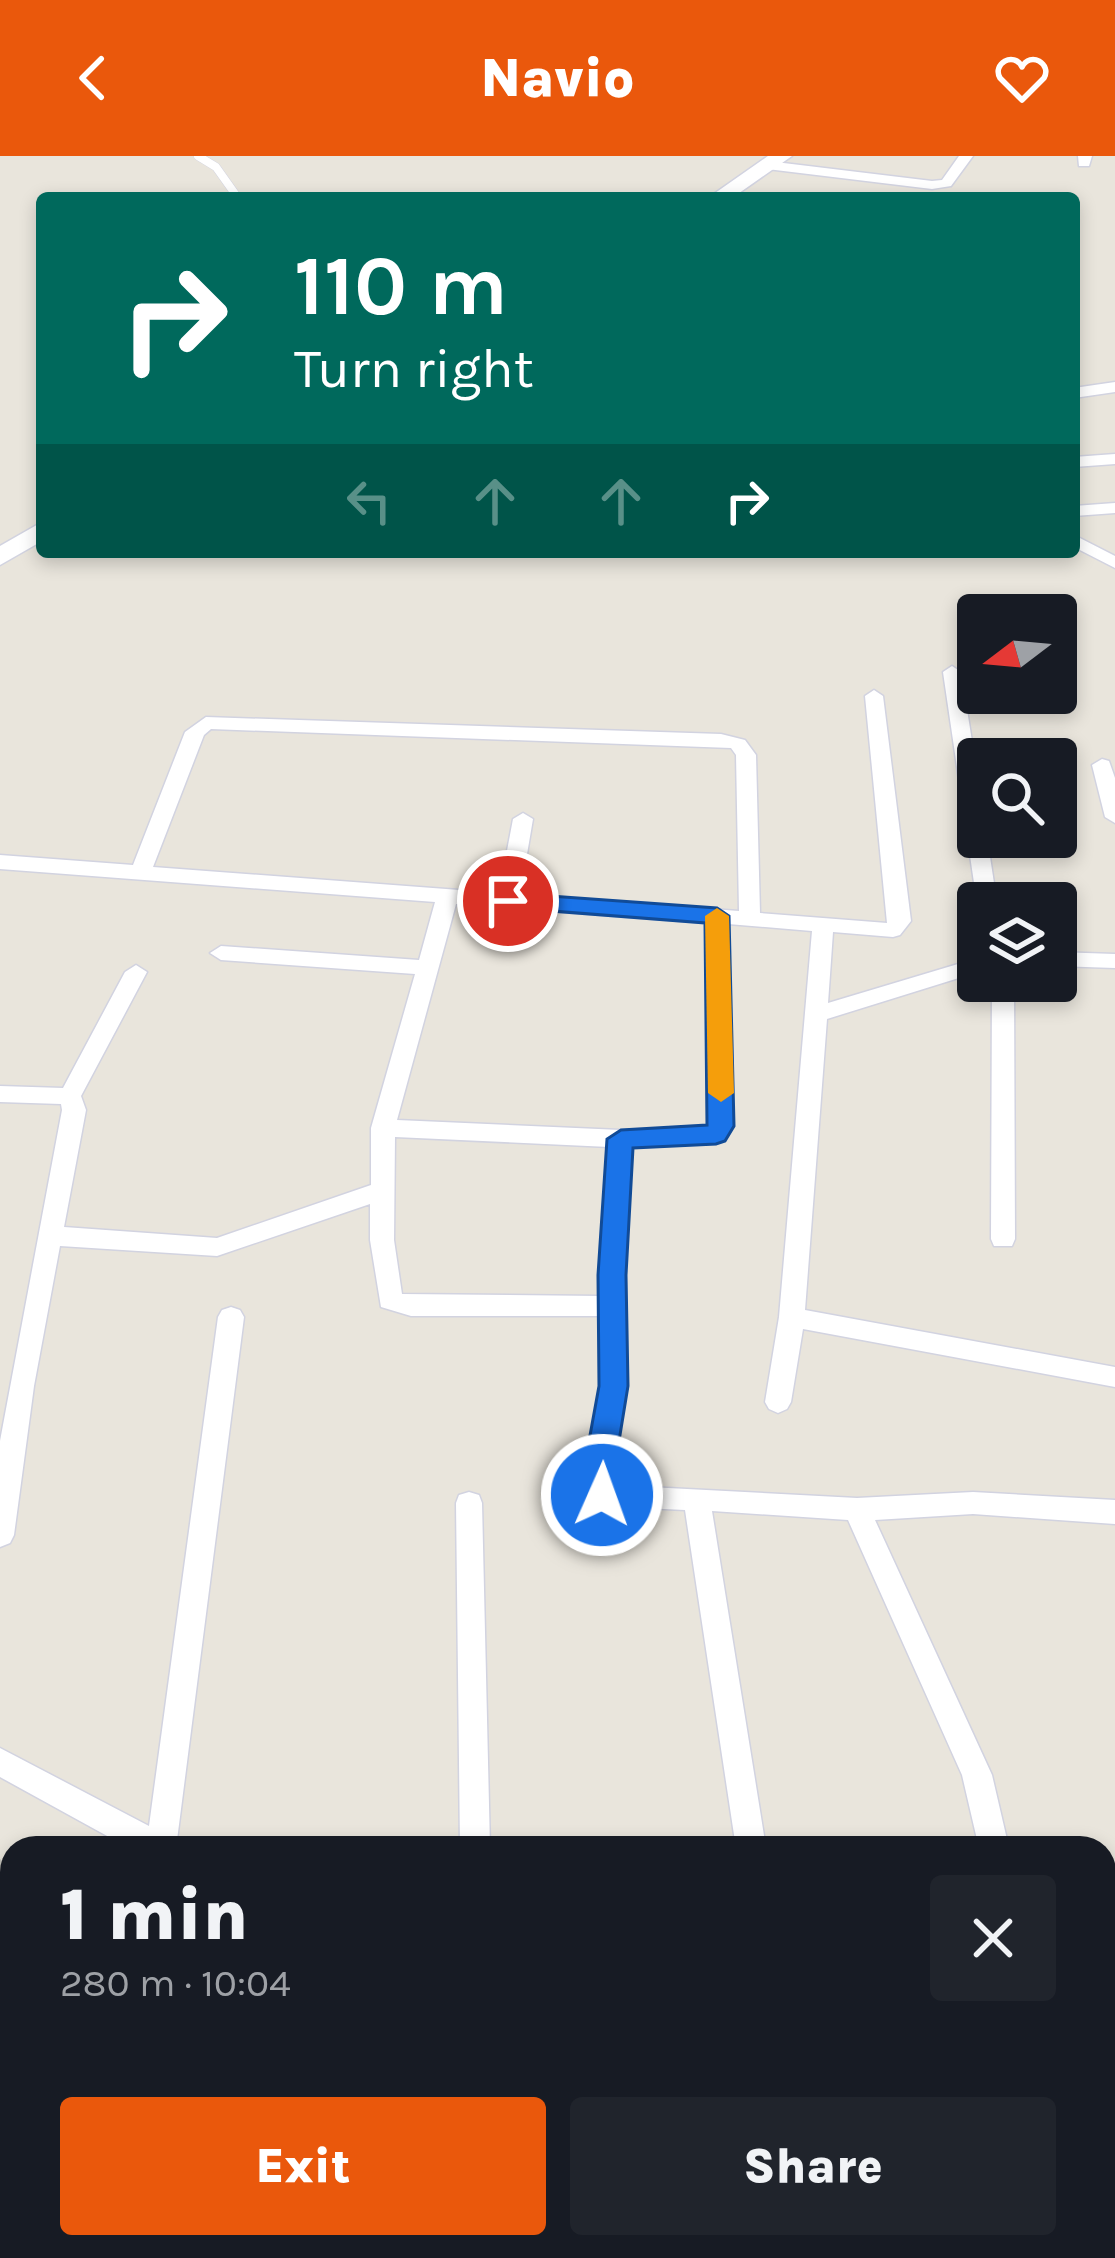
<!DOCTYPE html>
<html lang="en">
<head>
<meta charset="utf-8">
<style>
	body { margin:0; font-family:Karla,sans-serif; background:#20242c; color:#f1f3f6; height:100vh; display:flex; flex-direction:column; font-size:45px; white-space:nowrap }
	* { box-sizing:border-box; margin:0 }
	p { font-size:39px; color:#9ea1a6 }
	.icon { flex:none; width:66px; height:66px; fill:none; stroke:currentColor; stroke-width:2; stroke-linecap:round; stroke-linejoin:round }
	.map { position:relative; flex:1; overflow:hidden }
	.details { position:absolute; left:0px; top:1680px; width:1116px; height:423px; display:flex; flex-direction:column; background:#171b24; border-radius:36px 36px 0 0; box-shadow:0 6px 18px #0003 }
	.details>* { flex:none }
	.banner { position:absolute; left:36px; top:36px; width:1044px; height:366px; border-radius:12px; box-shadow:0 6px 18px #0003; background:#00695c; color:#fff; overflow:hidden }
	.needle { width:78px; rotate:254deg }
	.buttons { position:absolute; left:957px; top:438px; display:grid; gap:24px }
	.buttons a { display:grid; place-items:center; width:120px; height:120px; border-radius:12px; background:#171b24; box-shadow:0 6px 18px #0003; font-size:60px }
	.pin { position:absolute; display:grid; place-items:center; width:102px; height:102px; color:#fff; margin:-51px; border:6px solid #fff; border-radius:50%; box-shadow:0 3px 12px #0007 }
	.me { position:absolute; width:132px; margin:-66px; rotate:2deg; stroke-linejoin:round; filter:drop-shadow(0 0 9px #0008) }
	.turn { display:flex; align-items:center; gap:42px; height:252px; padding:0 60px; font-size:54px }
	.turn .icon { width:156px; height:156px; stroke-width:2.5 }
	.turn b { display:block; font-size:84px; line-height:102px }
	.lanes { display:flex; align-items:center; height:114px; padding:0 60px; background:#0003; justify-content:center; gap:60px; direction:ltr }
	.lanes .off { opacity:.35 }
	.round { display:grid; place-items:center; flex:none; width:126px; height:126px; border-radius:12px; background:#20242c }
	.headline { display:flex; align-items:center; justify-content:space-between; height:204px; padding:0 60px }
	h1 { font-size:72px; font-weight:800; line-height:90px }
	.button { display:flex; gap:24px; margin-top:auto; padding:24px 60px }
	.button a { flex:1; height:138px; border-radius:12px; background:#ea580c; color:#fff; font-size:48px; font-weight:800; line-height:138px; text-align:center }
	.button a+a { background:#20242c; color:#f1f3f6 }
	header { display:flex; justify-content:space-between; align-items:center; height:156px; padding:0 60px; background:#ea580c; color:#fff; font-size:54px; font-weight:800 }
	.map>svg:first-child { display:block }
	.building { fill:#c5c3bb }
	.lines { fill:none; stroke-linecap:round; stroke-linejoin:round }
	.lane-casing { stroke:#d2d3e0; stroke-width:9 }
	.street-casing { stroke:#d2d3e0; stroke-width:3 }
	.secondary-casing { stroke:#d2d3e0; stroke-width:3 }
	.lane { stroke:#fff; stroke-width:8 }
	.street { fill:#fff; fill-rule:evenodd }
	.secondary { fill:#fff; fill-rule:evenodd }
	.route { fill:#1a73e8; stroke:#114b97; stroke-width:3 }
	.slow { fill:#f59e0b }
</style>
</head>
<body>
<header><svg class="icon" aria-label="back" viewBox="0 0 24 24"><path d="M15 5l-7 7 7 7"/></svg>Navio<svg class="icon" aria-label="heart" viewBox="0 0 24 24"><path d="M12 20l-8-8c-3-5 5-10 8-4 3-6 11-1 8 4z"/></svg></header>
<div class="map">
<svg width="1115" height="2102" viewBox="0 0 1115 2102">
	<rect width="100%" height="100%" fill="#e9e5dc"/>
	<path class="building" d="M0,1703L12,1713V1746L0,1759Z
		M435,2091H458L475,2102H429Z"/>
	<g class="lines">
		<defs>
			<path id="lane" d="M198,0L216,11L238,42"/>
			<path id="street" d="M959,0H973L951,30L932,33L767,13L760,9L767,5L932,25L942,24Z
				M1078,0H1092L1089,10H1079Z
				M1115,226V236L1074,242V232Z
				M1115,298V308L1074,311V301Z
				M1115,347V357L1074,360V350Z
				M1074,379L1115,400V412L1074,391Z
				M952,510L961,516L978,623V681H987L997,747H977L943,516Z
				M874,534L883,540L911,765L900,779L893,781L833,776L828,847L978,802V816L827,863L805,1154L1115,1211V1231L803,1173L791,1246L787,1253L778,1257L769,1253L765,1246L779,1161L812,775L728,768L733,970L723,985L715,988L632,991L624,1119L627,1230L610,1329L857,1342L973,1336L1115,1344V1368L973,1358L875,1364L992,1619L1009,1692H979L962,1619L848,1364L712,1355L766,1692H736L685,1354L602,1350L592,1347L584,1329L601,1230L600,1160H411L381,1151L370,1084V1048L217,1100L60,1090L34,1230L14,1379L10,1387L0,1391V1285L62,954L61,948L0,946V930L63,932L125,816L136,809L147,816L81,940L86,954L64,1071L217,1082L371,1029V972L415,818L221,804L210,797L221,790L419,804L435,746L0,713V699L133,709L185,576L206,561L721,578L745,584L756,599L760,757L887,767L865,540ZM211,573L731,592L736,599L739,755L520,739L533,663L523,657L513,663L499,737L153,711L204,579ZM456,748L707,767L708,971L621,974L397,964ZM395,981L609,991L600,1140L402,1138L394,1084Z
				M1102,603L1109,605L1115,622V667L1105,661L1092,609Z
				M1056,796L1115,798V812L1056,810Z
				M992,825H1014L1015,1083L1012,1090H994L991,1083Z
				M231,1151L240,1154L244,1161L176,1692H129L0,1621V1592L149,1670L218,1161L222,1154Z
				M469,1336L479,1339L482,1347L490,1692H460L456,1347L459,1339Z
				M1115,1929V1963L1104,1964V1930Z
				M132,2091H185L181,2102H128Z
				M613,2091H647L648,2102H614Z
				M896,2091H930V2102H896Z"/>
			<path id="secondary" d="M768,0H792L732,42H708Z
				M42,366V385L0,409V390Z"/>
		</defs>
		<use href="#lane" class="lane-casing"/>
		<use href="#street" class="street-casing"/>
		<use href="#secondary" class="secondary-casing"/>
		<use href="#lane" class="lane"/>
		<use href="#street" class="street"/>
		<use href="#secondary" class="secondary"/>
	</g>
	<path class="route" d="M508,737L717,752L729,760L734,970L725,985L716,988L633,992L626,1119L628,1230L612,1328L618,1339L602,1352L592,1348L581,1329L599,1230L598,1119L607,983L621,974L707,969L705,767L500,751L496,745Z"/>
	<path class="slow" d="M717,752L729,760L734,937L721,946L708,937L705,760Z"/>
</svg>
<div class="buttons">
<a><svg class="needle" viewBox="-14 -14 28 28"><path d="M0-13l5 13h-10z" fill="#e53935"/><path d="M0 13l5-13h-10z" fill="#9ea1a6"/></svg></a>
<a><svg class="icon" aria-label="search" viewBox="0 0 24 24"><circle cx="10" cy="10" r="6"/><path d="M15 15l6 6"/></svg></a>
<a><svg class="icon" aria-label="layers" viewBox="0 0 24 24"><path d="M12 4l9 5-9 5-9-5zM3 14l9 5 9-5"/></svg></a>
</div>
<div class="pin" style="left:508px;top:745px;background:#d93025"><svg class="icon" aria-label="arrive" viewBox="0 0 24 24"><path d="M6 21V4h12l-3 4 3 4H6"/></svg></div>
<svg class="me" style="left:602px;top:1339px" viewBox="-20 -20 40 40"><circle r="17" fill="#1a73e8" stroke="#fff" stroke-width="3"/><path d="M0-11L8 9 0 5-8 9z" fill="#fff"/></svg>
<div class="banner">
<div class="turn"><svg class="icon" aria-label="right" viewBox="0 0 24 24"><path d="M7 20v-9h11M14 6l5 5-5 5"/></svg><div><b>110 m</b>Turn right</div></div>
<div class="lanes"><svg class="icon off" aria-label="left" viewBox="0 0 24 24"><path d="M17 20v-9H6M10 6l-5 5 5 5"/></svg><svg class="icon off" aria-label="ahead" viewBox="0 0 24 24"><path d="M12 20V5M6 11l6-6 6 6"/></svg><svg class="icon off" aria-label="ahead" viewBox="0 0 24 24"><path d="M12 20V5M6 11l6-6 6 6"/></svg><svg class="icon" aria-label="right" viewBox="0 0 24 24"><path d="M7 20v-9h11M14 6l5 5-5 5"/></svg></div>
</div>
<section class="details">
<div class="headline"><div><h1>1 min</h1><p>280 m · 10:04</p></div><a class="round"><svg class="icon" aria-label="close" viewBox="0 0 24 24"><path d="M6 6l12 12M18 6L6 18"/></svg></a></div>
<div class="button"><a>Exit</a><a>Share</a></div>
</section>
</div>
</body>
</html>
